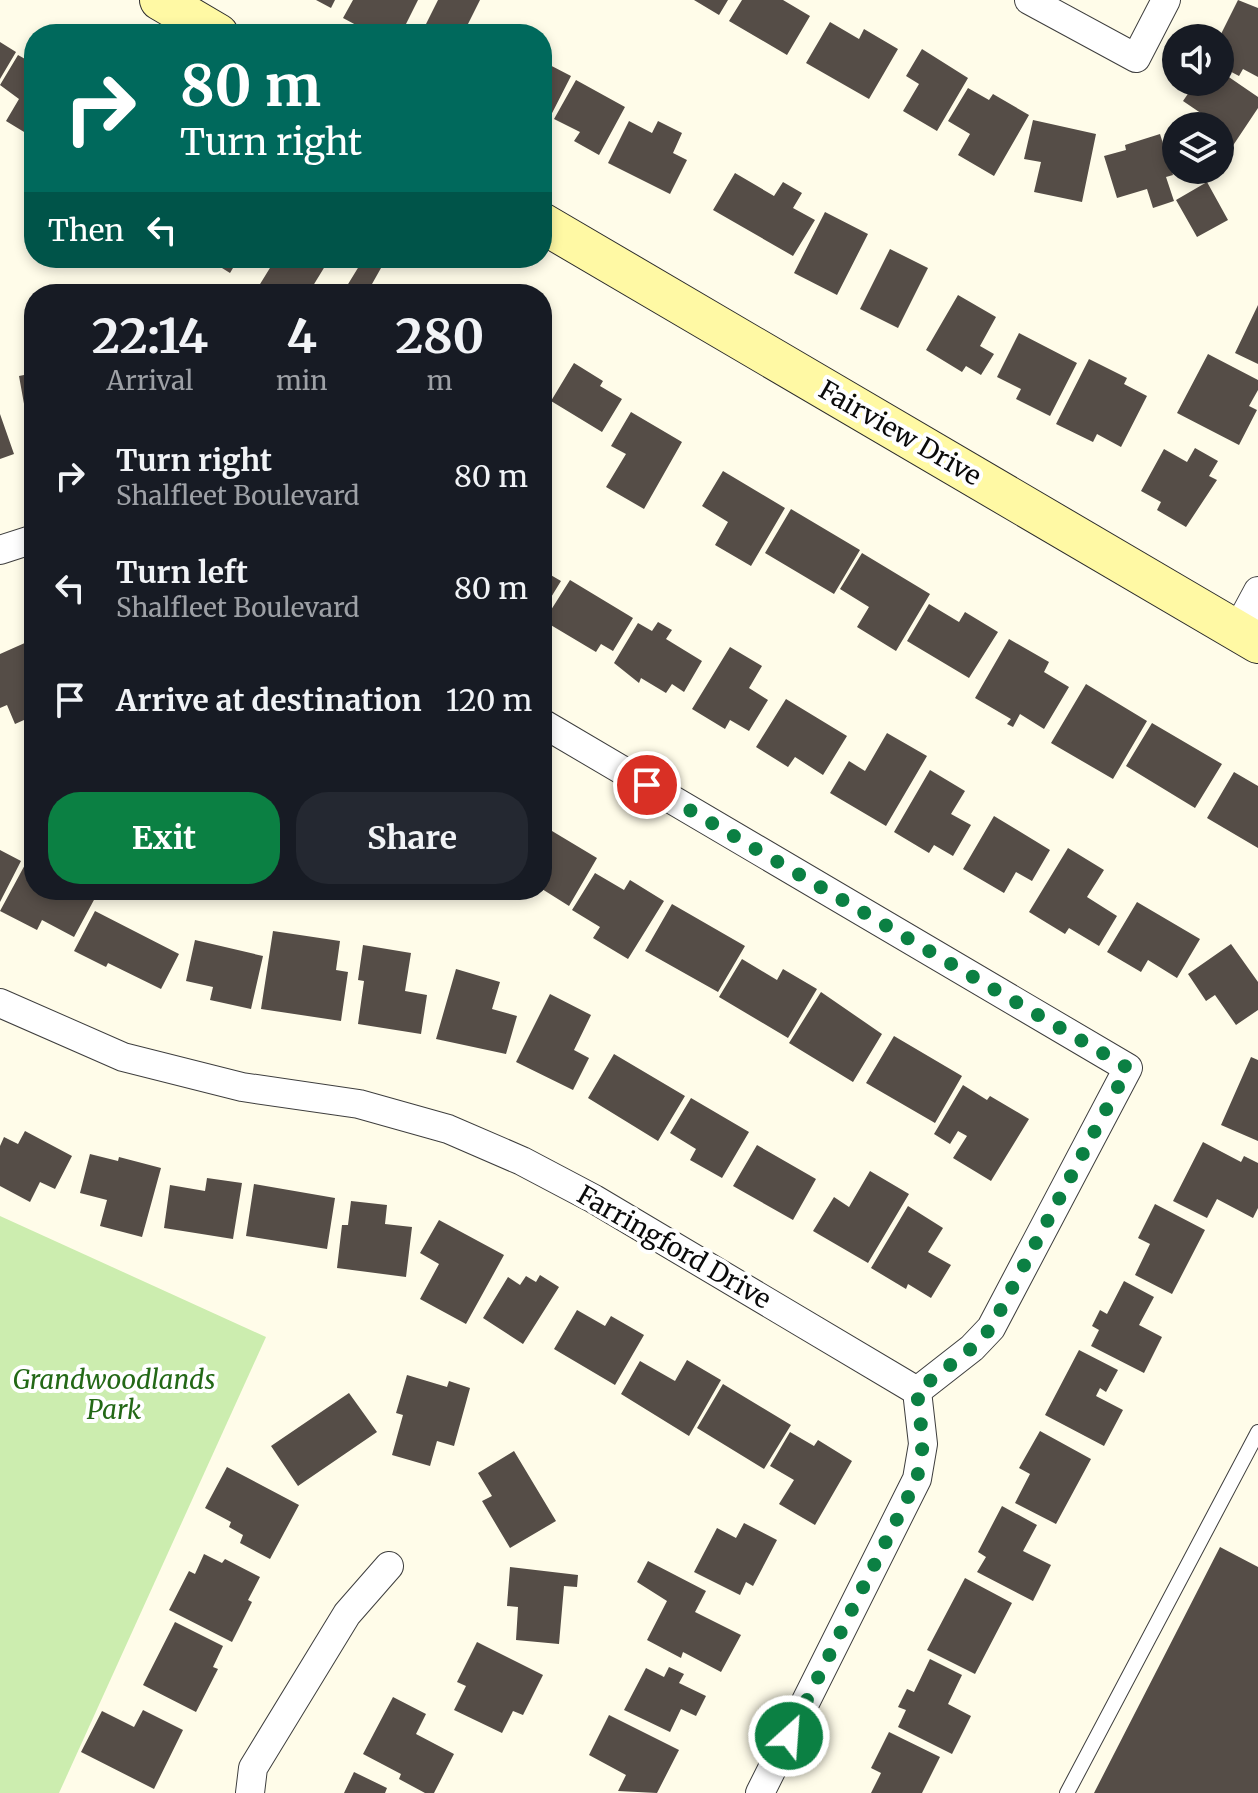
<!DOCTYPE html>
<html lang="en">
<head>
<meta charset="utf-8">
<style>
	body { margin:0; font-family:Merriweather,serif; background:#242831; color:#f1f3f6; height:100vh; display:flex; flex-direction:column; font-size:30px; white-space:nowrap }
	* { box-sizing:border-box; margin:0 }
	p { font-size:26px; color:#9ea1a6 }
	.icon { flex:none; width:44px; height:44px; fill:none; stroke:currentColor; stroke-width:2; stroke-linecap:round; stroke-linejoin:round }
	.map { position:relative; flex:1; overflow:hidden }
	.details { position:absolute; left:24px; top:284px; width:528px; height:616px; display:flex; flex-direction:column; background:#171b24; border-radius:32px; box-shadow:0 4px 12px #0003 }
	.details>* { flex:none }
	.guide { position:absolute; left:24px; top:24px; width:528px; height:244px; border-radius:32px; box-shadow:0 4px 12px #0003; background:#00695c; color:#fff; overflow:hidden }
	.controls { position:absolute; left:1162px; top:24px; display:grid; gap:16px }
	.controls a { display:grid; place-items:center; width:72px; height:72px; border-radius:50%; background:#171b24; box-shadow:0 4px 12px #0003; font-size:40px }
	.pin { position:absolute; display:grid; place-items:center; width:68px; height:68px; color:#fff; margin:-34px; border:4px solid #fff; border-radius:50%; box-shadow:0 2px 8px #0007 }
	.me { position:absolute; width:88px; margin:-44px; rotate:26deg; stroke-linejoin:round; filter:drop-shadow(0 0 6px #0008) }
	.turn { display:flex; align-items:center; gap:28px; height:168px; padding:0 24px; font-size:36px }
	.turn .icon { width:104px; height:104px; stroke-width:2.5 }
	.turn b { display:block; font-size:56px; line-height:68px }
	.then { display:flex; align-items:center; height:76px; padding:0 24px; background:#0003; gap:16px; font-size:30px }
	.eta { display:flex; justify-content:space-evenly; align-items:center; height:136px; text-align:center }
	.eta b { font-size:48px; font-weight:700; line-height:56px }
	.action { display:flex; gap:16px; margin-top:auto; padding:16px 24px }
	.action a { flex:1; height:92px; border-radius:32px; background:#0b8043; color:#fff; font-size:32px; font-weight:700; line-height:92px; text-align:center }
	.action a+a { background:#242831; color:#f1f3f6 }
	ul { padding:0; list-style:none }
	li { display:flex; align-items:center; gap:24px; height:112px; padding:0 24px }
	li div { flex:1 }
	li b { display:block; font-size:30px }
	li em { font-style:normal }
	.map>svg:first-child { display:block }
	.green { fill:#ccedaf }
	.building { fill:#554d47 }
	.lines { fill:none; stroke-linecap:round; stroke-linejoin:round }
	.service-casing { stroke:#3e3e3e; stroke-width:16 }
	.minor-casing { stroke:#3e3e3e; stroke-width:30 }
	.secondary-casing { stroke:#2d2d2d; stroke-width:42 }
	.service { stroke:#fff; stroke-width:14 }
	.minor { stroke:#fff; stroke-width:28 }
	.secondary { stroke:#fff9a4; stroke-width:40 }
	.route { stroke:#0b8043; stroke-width:14; stroke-dasharray:0 25.2 }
	.labels { text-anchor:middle; stroke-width:8; stroke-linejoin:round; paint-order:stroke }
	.street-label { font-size:26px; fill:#0b0b0b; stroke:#fff }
	.park-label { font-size:26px; font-style:italic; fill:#236816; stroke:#fff }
</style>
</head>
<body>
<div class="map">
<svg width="1258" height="1793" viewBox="0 0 1258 1793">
	<rect width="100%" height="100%" fill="#fffce9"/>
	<path class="green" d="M0,1216L266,1337L59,1793H0Z"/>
	<path class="building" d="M316,0H335L331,8Z
		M353,0H418L403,30L391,24L387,31L375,25L371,33L343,18Z
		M438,0H480L463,34H421Z
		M694,0H728L719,15Z
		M742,0H783L810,16L787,55L729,21Z
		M1238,0L1258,8V77L1243,69L1239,76L1220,66L1219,38Z
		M830,22L859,39L864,29L898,49L869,99L806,63Z
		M0,42L16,52L0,79Z
		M922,49L968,78L937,131L903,111L919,84L906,76Z
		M18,55L34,64V138L6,121L19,99L0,85Z
		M542,61L571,76L548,121L542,118Z
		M1220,71L1258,97V108L1228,153L1220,147V126H1203L1208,118L1183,101L1196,82H1220Z
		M576,80L625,107L599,155L574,141L580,132L554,119Z
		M968,88L989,100L993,94L1029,115L994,176L958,155L970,134L948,121Z
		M1033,120L1096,134L1082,202L1034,192L1041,162L1024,159Z
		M629,121L652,133L658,121L682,133L673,153L687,160L670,194L608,163Z
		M1160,134L1173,175L1166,177L1174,201L1153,208L1147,189L1117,198L1104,156L1126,150L1125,145Z
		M735,173L774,196L783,182L802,193L793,208L815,220L793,256L713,210Z
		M1207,182L1228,220L1197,237L1176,200Z
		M825,212L868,234L837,295L794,273Z
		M890,249L928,268L898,328L860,309Z
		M206,258H239L230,273Z
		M265,258H330L308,294H265L257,289L273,263Z
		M364,258L381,268L372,284L388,294H342Z
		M958,295L996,317L980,346L994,354L981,375L966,366L962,372L926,350Z
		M1258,305V364L1235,353Z
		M1019,333L1077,363L1050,416L1016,399L1021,389L997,377Z
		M1208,354L1258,380V390L1249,406L1257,410L1239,445L1177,413Z
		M1089,359L1127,378L1124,384L1147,396L1121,447L1097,434L1093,442L1056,424Z
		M574,363L603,381L600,386L622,399L602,432L551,401Z
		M34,373V437H30L19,376Z
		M631,412L682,442L644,509L606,487L626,454L611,446Z
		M0,414L14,454L0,459Z
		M1195,448L1218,461L1209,476L1217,480L1186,527L1157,510L1161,502L1141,491L1164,449L1187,462Z
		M723,471L785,508L751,566L715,545L728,522L702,506Z
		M791,509L860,550L834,594L765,553Z
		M862,553L930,594L896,651L857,627L869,607L840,589Z
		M542,570L561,581L542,612Z
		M570,580L633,618L613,651L601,644L596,652L544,621Z
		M929,604L959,622L965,612L998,632L969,678L907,641Z
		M658,622L672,630L666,639L702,661L684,692L672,684L666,693L641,678L639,683L614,663L638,623L652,631Z
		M1009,639L1049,662L1044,672L1069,687L1044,729L1020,714L1013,727L1007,724L1011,719L975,698Z
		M27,642L34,658V698L26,701L33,716L15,724L7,705L0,708V654Z
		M730,647L762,666L749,688L768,700L749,731L730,720L725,729L692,709Z
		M1086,684L1147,721L1113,779L1051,743Z
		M786,699L847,736L823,775L795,757L788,767L756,747Z
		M1152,723L1222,764L1195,808L1126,766Z
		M887,733L927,756L886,826L830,793L849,761L865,771Z
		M930,770L965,791L951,814L971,825L953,856L934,845L929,853L894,832Z
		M1234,772L1258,786V848L1207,818Z
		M994,816L1050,850L1032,881L1016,872L1004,893L963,869Z
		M542,825L597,858L569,906L542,889Z
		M1068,848L1104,870L1087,897L1117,916L1099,946L1069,928L1065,934L1029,912Z
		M0,850L21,861L0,902Z
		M27,861L34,865V890H81L95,898L74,937L42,920L37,930L0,911Z
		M595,873L624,890L630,880L664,901L628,959L593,938L600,927L572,910Z
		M1137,902L1200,939L1177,978L1148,960L1141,972L1107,952Z
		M672,904L745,946L718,992L645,951Z
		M95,911L179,954L161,989L108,963L106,967L74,951Z
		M273,931L340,941L336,970L348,972L341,1021L261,1009Z
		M195,940L263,956L251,1009L210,1000L213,987L186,981Z
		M1231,944L1258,982V1010L1236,1025L1215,995L1206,1001L1188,974Z
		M363,945L411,953L405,991L427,995L421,1034L358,1024L364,981L358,980Z
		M742,959L777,980L783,969L817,989L788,1038L719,997Z
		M456,969L500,982L492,1009L517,1016L506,1054L436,1039Z
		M821,992L882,1034L853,1082L789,1043Z
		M550,994L591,1015L574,1050L589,1058L573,1090L516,1062Z
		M894,1036L962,1076L935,1123L866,1083Z
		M614,1054L685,1096L658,1141L588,1098Z
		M1251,1057L1258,1060V1141L1221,1125Z
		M963,1085L987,1100L990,1096L1029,1119L991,1181L953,1158L967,1136L958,1131L950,1144L934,1134Z
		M691,1098L749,1132L722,1178L690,1160L696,1149L670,1133Z
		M25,1131L72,1156L55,1189L40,1182L30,1202L0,1186V1146L4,1137L18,1144Z
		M1203,1142L1241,1162L1244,1156L1258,1163V1208L1253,1218L1217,1199L1207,1218L1173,1201Z
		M757,1145L816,1179L793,1220L733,1186Z
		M90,1154L118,1161L119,1157L161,1168L142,1237L100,1226L107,1200L80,1193Z
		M870,1171L909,1194L868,1263L813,1231L834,1197L849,1207Z
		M207,1178L242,1183L233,1239L164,1228L170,1185L205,1191Z
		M254,1184L335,1198L327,1249L246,1236Z
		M351,1201L387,1205L385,1224L412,1227L406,1277L337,1268L342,1225H348Z
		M1155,1204L1205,1230L1172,1294L1135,1275L1150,1244L1138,1238Z
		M908,1206L943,1228L928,1252L951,1265L931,1298L908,1284L906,1289L871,1268Z
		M439,1220L504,1255L466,1324L420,1299L439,1264L420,1253Z
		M540,1275L559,1287L523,1344L483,1318L508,1277L520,1285L526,1276L536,1282Z
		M1124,1281L1154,1297L1139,1325L1162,1337L1144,1373L1091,1346L1099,1330L1092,1326L1100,1310L1107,1314Z
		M577,1310L605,1326L611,1316L644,1335L615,1385L554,1349Z
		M1079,1350L1118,1370L1106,1392L1100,1388L1096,1396L1123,1410L1104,1446L1045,1415Z
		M687,1360L721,1380L689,1436L621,1394L640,1361L675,1381Z
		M407,1375L447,1387L449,1381L470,1388L454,1446L437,1441L430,1466L392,1455L403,1415L396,1413Z
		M723,1384L791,1425L764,1469L697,1428Z
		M349,1393L377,1432L298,1486L271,1446Z
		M1040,1431L1091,1459L1056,1524L1015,1503L1030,1474L1019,1468Z
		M790,1432L814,1446L818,1440L852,1461L815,1525L779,1504L794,1480L770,1466Z
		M514,1451L556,1521L510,1548L482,1501L492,1496L478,1473Z
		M227,1467L299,1505L270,1559L240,1543L243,1535L229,1527L231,1522L205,1508Z
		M1002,1506L1037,1525L1023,1551L1051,1565L1033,1601L977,1572L986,1557L978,1552Z
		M744,1523L777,1540L753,1586L746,1582L740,1595L694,1572L717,1528L736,1538Z
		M1220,1547L1258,1567V1793H1094Z
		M204,1554L222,1563L225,1559L260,1577L248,1600L252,1602L232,1642L169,1610L189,1571L195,1574Z
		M648,1561L706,1591L695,1612L741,1635L721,1672L683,1652L681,1658L647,1640L667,1601L637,1582Z
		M510,1567L578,1575L577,1587L564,1586L559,1644L516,1640L518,1607L507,1606Z
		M965,1578L1012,1603L975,1674L927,1650Z
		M175,1622L223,1646L213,1667L218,1669L196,1712L143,1685Z
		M477,1642L543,1675L523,1715L513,1711L502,1733L454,1710L466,1686L457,1682Z
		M930,1659L962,1675L948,1704L971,1716L952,1754L898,1727L906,1710L898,1707L907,1689L914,1692Z
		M669,1667L684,1674L679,1683L706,1696L696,1716L681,1709L670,1732L624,1710L646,1668L664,1677Z
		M393,1697L426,1714L416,1734L454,1754L434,1793H425L399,1779L401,1774L363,1754Z
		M143,1710L183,1730L154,1789L81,1752L102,1711L134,1727Z
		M609,1715L679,1750L657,1793L618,1791L626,1775L589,1755Z
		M889,1732L940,1757L922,1793H871L881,1773L871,1768Z
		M354,1772L387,1788L385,1793H344Z"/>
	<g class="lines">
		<defs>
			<path id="service" d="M1067,1793L1258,1432"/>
			<path id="minor" d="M1029,0L1136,58L1166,0
				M0,550L34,539
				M1237,630L1258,591
				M542,723L1128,1068L991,1328L972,1348L917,1391
				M0,1003L123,1057L242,1087L359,1104L448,1129L522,1161L594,1199L917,1391
				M250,1793L253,1768L347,1614L389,1566
				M760,1793L917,1479L923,1444L917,1391"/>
			<path id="secondary" d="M160,0L218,34
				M542,223L1258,643"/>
		</defs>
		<use href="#service" class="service-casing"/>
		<use href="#minor" class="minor-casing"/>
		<use href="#secondary" class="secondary-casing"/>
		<use href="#service" class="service"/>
		<use href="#minor" class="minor"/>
		<use href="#secondary" class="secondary"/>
	</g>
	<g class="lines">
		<path class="route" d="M647,785L1128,1068L991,1328L972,1348L917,1391L923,1444L917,1479L789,1736"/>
	</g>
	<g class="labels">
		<g class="street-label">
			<text transform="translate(900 433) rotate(30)" y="9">Fairview Drive</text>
			<text transform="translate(674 1247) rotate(30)" y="9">Farringford Drive</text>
		</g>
		<g class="park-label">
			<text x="114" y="1389">Grandwoodlands<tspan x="114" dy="30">Park</tspan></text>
		</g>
	</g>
</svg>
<div class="controls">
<a><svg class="icon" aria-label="sound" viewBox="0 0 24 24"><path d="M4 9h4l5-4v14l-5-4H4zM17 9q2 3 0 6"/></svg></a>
<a><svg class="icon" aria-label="layers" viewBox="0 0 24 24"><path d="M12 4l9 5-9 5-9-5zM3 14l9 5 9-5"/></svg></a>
</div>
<div class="pin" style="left:647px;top:785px;background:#d93025"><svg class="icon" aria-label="arrive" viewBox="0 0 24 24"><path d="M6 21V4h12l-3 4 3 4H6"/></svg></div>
<svg class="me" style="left:789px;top:1736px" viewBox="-20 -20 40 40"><circle r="17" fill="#0b8043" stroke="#fff" stroke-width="3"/><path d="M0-11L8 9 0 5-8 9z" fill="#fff"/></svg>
<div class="guide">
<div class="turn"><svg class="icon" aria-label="right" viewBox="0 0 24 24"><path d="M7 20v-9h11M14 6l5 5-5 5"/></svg><div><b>80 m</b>Turn right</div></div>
<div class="then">Then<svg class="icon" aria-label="left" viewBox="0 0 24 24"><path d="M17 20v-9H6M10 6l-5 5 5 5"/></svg></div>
</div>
<section class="details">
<div class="eta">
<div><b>22:14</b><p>Arrival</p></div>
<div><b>4</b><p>min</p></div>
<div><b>280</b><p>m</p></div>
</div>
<ul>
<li><svg class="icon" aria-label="right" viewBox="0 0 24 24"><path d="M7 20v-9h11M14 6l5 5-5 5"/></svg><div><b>Turn right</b><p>Shalfleet Boulevard</p></div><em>80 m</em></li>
<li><svg class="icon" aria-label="left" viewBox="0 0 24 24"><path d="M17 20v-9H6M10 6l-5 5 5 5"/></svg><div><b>Turn left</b><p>Shalfleet Boulevard</p></div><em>80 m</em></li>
<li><svg class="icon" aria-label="arrive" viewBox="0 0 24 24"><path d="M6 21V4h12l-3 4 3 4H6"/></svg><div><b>Arrive at destination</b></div><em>120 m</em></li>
</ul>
<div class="action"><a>Exit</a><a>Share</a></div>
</section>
</div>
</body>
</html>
